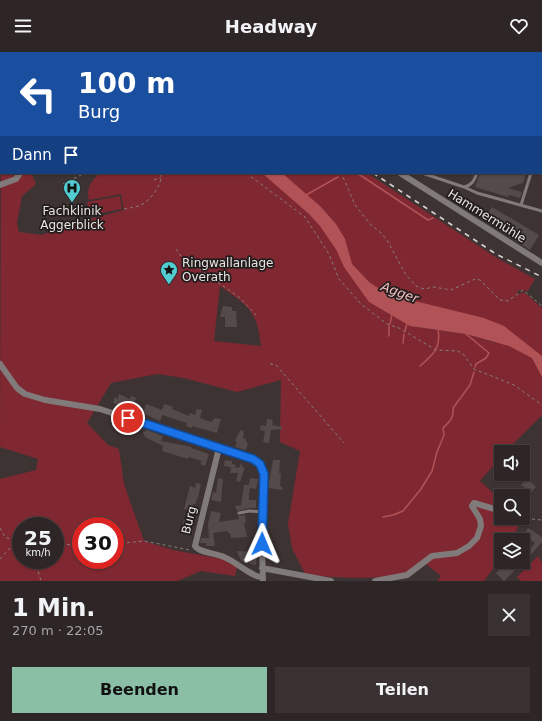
<!DOCTYPE html>
<html lang="de">
<head>
<meta charset="utf-8">
<style>
	body { margin:0; font-family:"DejaVu Sans",sans-serif; background:#3a3232; color:#f1f3f6; height:100vh; display:flex; flex-direction:column; font-size:15px; white-space:nowrap }
	* { box-sizing:border-box; margin:0 }
	p { font-size:13px; color:#a7a5a7 }
	.icon { flex:none; width:22px; height:22px; fill:none; stroke:currentColor; stroke-width:2; stroke-linecap:round; stroke-linejoin:round }
	.map { position:relative; height:529px; overflow:hidden }
	.sheet { display:flex; flex-direction:column; background:#2e2626; flex:1 }
	.sheet>* { flex:none }
	.top-card { position:absolute; left:0px; top:0px; width:542px; height:122px; box-shadow:0 1px 3px #0004,0 0 0 1px #494343; background:#1a4fa0; color:#fff; overflow:hidden }
	.buttons { position:absolute; left:494px; top:393px; display:grid; gap:8px }
	.buttons a { display:grid; place-items:center; width:36px; height:36px; border-radius:0px; background:#2e2626; box-shadow:0 1px 3px #0004,0 0 0 1px #494343; font-size:20px }
	.speed { position:absolute; left:12px; top:465px; display:flex; gap:8px; font-size:20px; font-weight:700; text-align:center }
	.speed>* { display:grid; place-content:center; width:52px; height:52px; border-radius:50%; background:#2e2626; box-shadow:0 1px 3px #0004,0 0 0 1px #494343; line-height:1 }
	.speed small { font-size:10px; font-weight:400 }
	.speed .limit { border:6px solid #d22; background:#fff; color:#111 }
	.pin { position:absolute; display:grid; place-items:center; width:34px; height:34px; color:#fff; margin:-17px; border:2px solid #fff; border-radius:50%; box-shadow:0 1px 4px #0007 }
	.me { position:absolute; width:44px; margin:-22px; rotate:1deg; stroke-linejoin:round; filter:drop-shadow(0 0 3px #0008) }
	.turn { display:flex; align-items:center; gap:14px; height:84px; padding:0 12px; font-size:18px }
	.turn .icon { width:52px; height:52px; stroke-width:2.5 }
	.turn b { display:block; font-size:28px; line-height:34px }
	.then { display:flex; align-items:center; height:38px; padding:0 12px; background:#0003; gap:8px; font-size:15px }
	.round { display:grid; place-items:center; flex:none; width:42px; height:42px; border-radius:0px; background:#3a3232 }
	.head { display:flex; align-items:center; justify-content:space-between; height:68px; padding:0 12px }
	h1 { font-size:24px; font-weight:600; line-height:30px }
	.action { display:flex; gap:8px; margin-top:auto; padding:8px 12px }
	.action a { flex:1; height:46px; border-radius:0px; background:#8abfa5; color:#111; font-size:16px; font-weight:600; line-height:46px; text-align:center }
	.action a+a { background:#3a3232; color:#f1f3f6 }
	header { display:flex; justify-content:space-between; align-items:center; height:52px; padding:0 12px; background:#2e2626; font-size:18px; font-weight:600 }
	.map>svg:first-child { display:block }
	.green { fill:#802831; fill-rule:evenodd }
	.water { fill:#b15257 }
	.lines { fill:none; stroke-linecap:round; stroke-linejoin:round }
	.stream { stroke:#b15257; stroke-width:1.5 }
	.building { fill:#554a4a }
	.path { stroke:#867d7d; stroke-width:1; stroke-dasharray:3 3; stroke-linecap:butt }
	.lane { stroke:#807a7a; stroke-width:3 }
	.street { stroke:#807a7a; stroke-width:6 }
	.rail { stroke:#d8d1d1; stroke-width:1.5; stroke-dasharray:5 5; stroke-linecap:butt }
	.route-casing { stroke:#114b97; stroke-width:10 }
	.route { stroke:#1a73e8; stroke-width:7 }
	.labels { text-anchor:middle; stroke-width:3.5; stroke-linejoin:round; paint-order:stroke }
	.poi-label { font-size:12px; fill:#ebe4e4; stroke:#211d1c }
	.street-label { font-size:12px; fill:#ebe4e4; stroke:#211d1c }
	.water-label { font-size:13px; font-style:italic; fill:#f5bfbf; stroke:#211d1c }
</style>
</head>
<body>
<header><svg class="icon" aria-label="menu" viewBox="0 0 24 24"><path d="M4 6h16M4 12h16M4 18h16"/></svg>Headway<svg class="icon" aria-label="heart" viewBox="0 0 24 24"><path d="M12 20l-8-8c-3-5 5-10 8-4 3-6 11-1 8 4z"/></svg></header>
<div class="map">
<svg width="542" height="529" viewBox="0 0 542 529">
	<rect width="100%" height="100%" fill="#3e3333"/>
	<path class="green" d="M1,98V121H31L36,132L22,144L17,171L19,180L41,183L90,167L124,158L121,142L89,148C86,136 91,129 100,121H367L497,206L535,227L528,239L519,238L516,243L524,240L542,256V363L505,400H501V405L480,429L501,448V466H511L520,470L512,488H501V506L484,529H437L441,524L422,509C418,512 414,516 410,519C387,529 331,526 305,522L292,496L288,472L300,399L280,390L281,328L237,340L184,326L157,322L111,331L87,371L108,393L119,397L124,432L144,489L173,498L222,507L237,515L235,524L201,519L177,529H0V427L36,418L38,407L0,395ZM220,234C248,254 257,258 261,294L214,289ZM410,274L479,279L497,291L466,282ZM21,474H55V508H21ZM81,474H115V508H81Z
		M120,144L122,157L90,163L87,150Z
		M538,504L542,511V529H521L517,525Z"/>
	<path class="water" d="M262,121H282L320,154L336,172L345,187L352,212L369,230L393,246L405,247L423,251L484,266L504,274L542,304V325L532,306L509,294L466,282L410,274L369,250L344,215L337,199L320,174L309,162Z"/>
	<g class="lines">
		<path class="stream" d="M357,121L428,168L433,166
			M343,122L344,121
			M306,143L338,125
			M390,272L392,262
			M389,274V284
			M405,279L407,271
			M466,282L489,301L486,306L476,312L475,315
			M403,291L404,282
			M420,314C434,302 441,296 438,277
			M383,465L393,463L403,459L421,437L432,419L437,400L444,383L443,376C450,369 454,366 453,356L470,333L474,320"/>
	</g>
	<path class="building" d="M480,121H526L523,131L508,136L522,140L520,146L509,143L508,145L475,135Z
		M492,155L539,183L530,198L483,168Z
		M223,254L232,255V259H236L237,275H225V265H220Z
		M119,342L130,347L131,344L136,346L133,354L137,355L136,360L113,351L115,345L118,347Z
		M146,352L162,358L164,352L173,355L172,357L189,364L190,361L195,363L197,357L202,358L200,366L211,370L215,366L221,367L217,381L192,374V376L186,374L187,371L162,363L160,369L155,367L143,361Z
		M267,367L273,368L272,373L282,375V377L271,378L269,391L263,390L265,379L260,378L261,373L266,374Z
		M147,378L163,384L161,389L192,395L191,396L209,402L205,414L200,412L202,409L189,405L188,407L162,399L163,394L145,385L143,380Z
		M240,378L244,379L243,386L246,387V390L248,391L246,398L235,395L237,390L235,389Z
		M225,408L232,409V412L236,413L235,416L240,415L241,410L243,416L245,415L240,430L236,429L238,421H230L231,415L224,414Z
		M273,408H280L279,421H281L280,434L282,435V438L268,436Z
		M218,426L223,427L221,450L211,448L213,440L216,441Z
		M250,426L258,427L256,437L250,436L249,441V448H256V456H249L237,459L235,454L241,453L244,433H249Z
		M527,426L536,435L531,440L521,433Z
		M196,431L201,432L198,445L195,452H193L192,459L184,457L190,434L195,436Z
		M211,459L221,461L219,470L239,467L238,464L245,463L246,471H244L247,485L231,486L230,481H228V479L213,481L215,494H206V491H200L201,486H209L208,472Z
		M184,468L190,469L186,483L180,481Z
		M528,476L542,485V490L521,514L520,513L504,529L496,521L507,510H523V499L526,502L535,491L524,482Z
		M237,499L257,500L256,513L249,512L250,507L241,509Z"/>
	<g class="lines">
		<path class="path" d="M64,0L66,1
			M160,0L161,1
			M246,121L305,165L329,202L339,227L361,252L387,272L399,276L436,298L458,299L464,303L474,317L514,333L542,353
			M339,121L343,125L355,153L371,173L380,180L387,188L406,223L416,234L424,237L434,235L451,238L475,227L480,228L500,248L508,249L523,238L542,254
			M154,128L161,125
			M63,132L85,121
			M124,157C130,156 136,155 141,153C150,149 163,132 161,121
			M176,197L180,203L240,246L256,263
			M270,312L276,313L344,391
			M520,466L542,468
			M0,476L5,485L21,491
			M55,491L81,494
			M115,492L144,489L190,498
			M0,507L9,497L21,488
			M35,508L41,529"/>
		<path class="lane" d="M45,0L46,1
			M401,0L404,1
			M34,1L37,0
			M423,1V0
			M466,1V0
			M0,13L1,12
			M541,45H542
			M541,59L542,55
			M541,94H542
			M541,110L542,107
			M541,114H542
			M422,121L464,135C472,133 474,129 477,121
			M464,135L477,141L542,159
			M521,153L531,121
			M239,461L249,459L263,460"/>
		<path class="street" d="M366,1V0
			M0,50L1,49
			M0,120H1
			M400,121L542,211
			M0,133L16,127L20,121
			M0,312L17,336L25,342L45,348L100,357L257,409L264,422L262,492L263,529
			M219,396L195,494C200,501 216,501 224,505C235,509 253,526 262,525
			M262,516L331,529
			M375,529L407,523L432,504L457,501L469,494L477,486L481,474L480,467L472,454L474,451L501,459"/>
		<path class="rail" d="M185,0L187,1
			M373,121L496,202L542,225"/>
	</g>
	<g class="lines">
		<defs>
			<path id="route" d="M128,366L253,407L260,412L264,422L262,492"/>
		</defs>
		<use href="#route" class="route-casing"/>
		<use href="#route" class="route"/>
	</g>
	<defs>
		<symbol id="hospital-pin" viewBox="-11 -11 22 30"><path d="M0 17L-7.5 6A9.5 9.5 0 1 1 7.5 6Z" fill="#52ccd1" stroke="#211d1c"/><path d="M-5-5h3v3.5h4V-5h3V5h-3V1.5h-4V5h-3Z" fill="#111"/></symbol>
		<symbol id="sight-pin" viewBox="-11 -11 22 30"><path d="M0 17L-7.5 6A9.5 9.5 0 1 1 7.5 6Z" fill="#52ccd1" stroke="#211d1c"/><path d="M0-6L1.8-2.2L6-1.7L2.9 1.2L3.7 5.4L0 3.3L-3.7 5.4L-2.9 1.2L-6-1.7L-1.8-2.2Z" fill="#111"/></symbol>
	</defs>
	<g fill-rule="evenodd">
		<use href="#hospital-pin" x="62" y="126" width="20" height="27"/>
		<use href="#sight-pin" x="159" y="208" width="20" height="27"/>
	</g>
	<g class="labels">
		<g class="poi-label">
			<text x="72" y="163">Fachklinik<tspan x="72" dy="14">Aggerblick</tspan></text>
			<text x="182" y="215" text-anchor="start">Ringwallanlage<tspan x="182" dy="14">Overath</tspan></text>
		</g>
		<g class="street-label">
			<text transform="translate(487 164) rotate(32)" y="4">Hammermühle</text>
			<text transform="translate(189 468) rotate(-76)" y="4">Burg</text>
		</g>
		<g class="water-label">
			<text transform="translate(400 240) rotate(20)" y="5">Agger</text>
		</g>
	</g>
</svg>
<div class="buttons">
<a><svg class="icon" aria-label="sound" viewBox="0 0 24 24"><path d="M4 9h4l5-4v14l-5-4H4zM17 9q2 3 0 6"/></svg></a>
<a><svg class="icon" aria-label="search" viewBox="0 0 24 24"><circle cx="10" cy="10" r="6"/><path d="M15 15l6 6"/></svg></a>
<a><svg class="icon" aria-label="layers" viewBox="0 0 24 24"><path d="M12 4l9 5-9 5-9-5zM3 14l9 5 9-5"/></svg></a>
</div>
<div class="speed"><div>25<small>km/h</small></div><div class="limit">30</div></div>
<div class="pin" style="left:128px;top:366px;background:#d93025"><svg class="icon" aria-label="arrive" viewBox="0 0 24 24"><path d="M6 21V4h12l-3 4 3 4H6"/></svg></div>
<svg class="me" style="left:262px;top:492px" viewBox="-20 -20 40 40"><path d="M0-17L14 15 0 8-14 15z" fill="#1a73e8" stroke="#fff" stroke-width="4"/></svg>
<div class="top-card">
<div class="turn"><svg class="icon" aria-label="left" viewBox="0 0 24 24"><path d="M17 20v-9H6M10 6l-5 5 5 5"/></svg><div><b>100 m</b>Burg</div></div>
<div class="then">Dann<svg class="icon" aria-label="arrive" viewBox="0 0 24 24"><path d="M6 21V4h12l-3 4 3 4H6"/></svg></div>
</div>
</div>
<section class="sheet">
<div class="head"><div><h1>1 Min.</h1><p>270 m · 22:05</p></div><a class="round"><svg class="icon" aria-label="close" viewBox="0 0 24 24"><path d="M6 6l12 12M18 6L6 18"/></svg></a></div>
<div class="action"><a>Beenden</a><a>Teilen</a></div>
</section>
</body>
</html>
